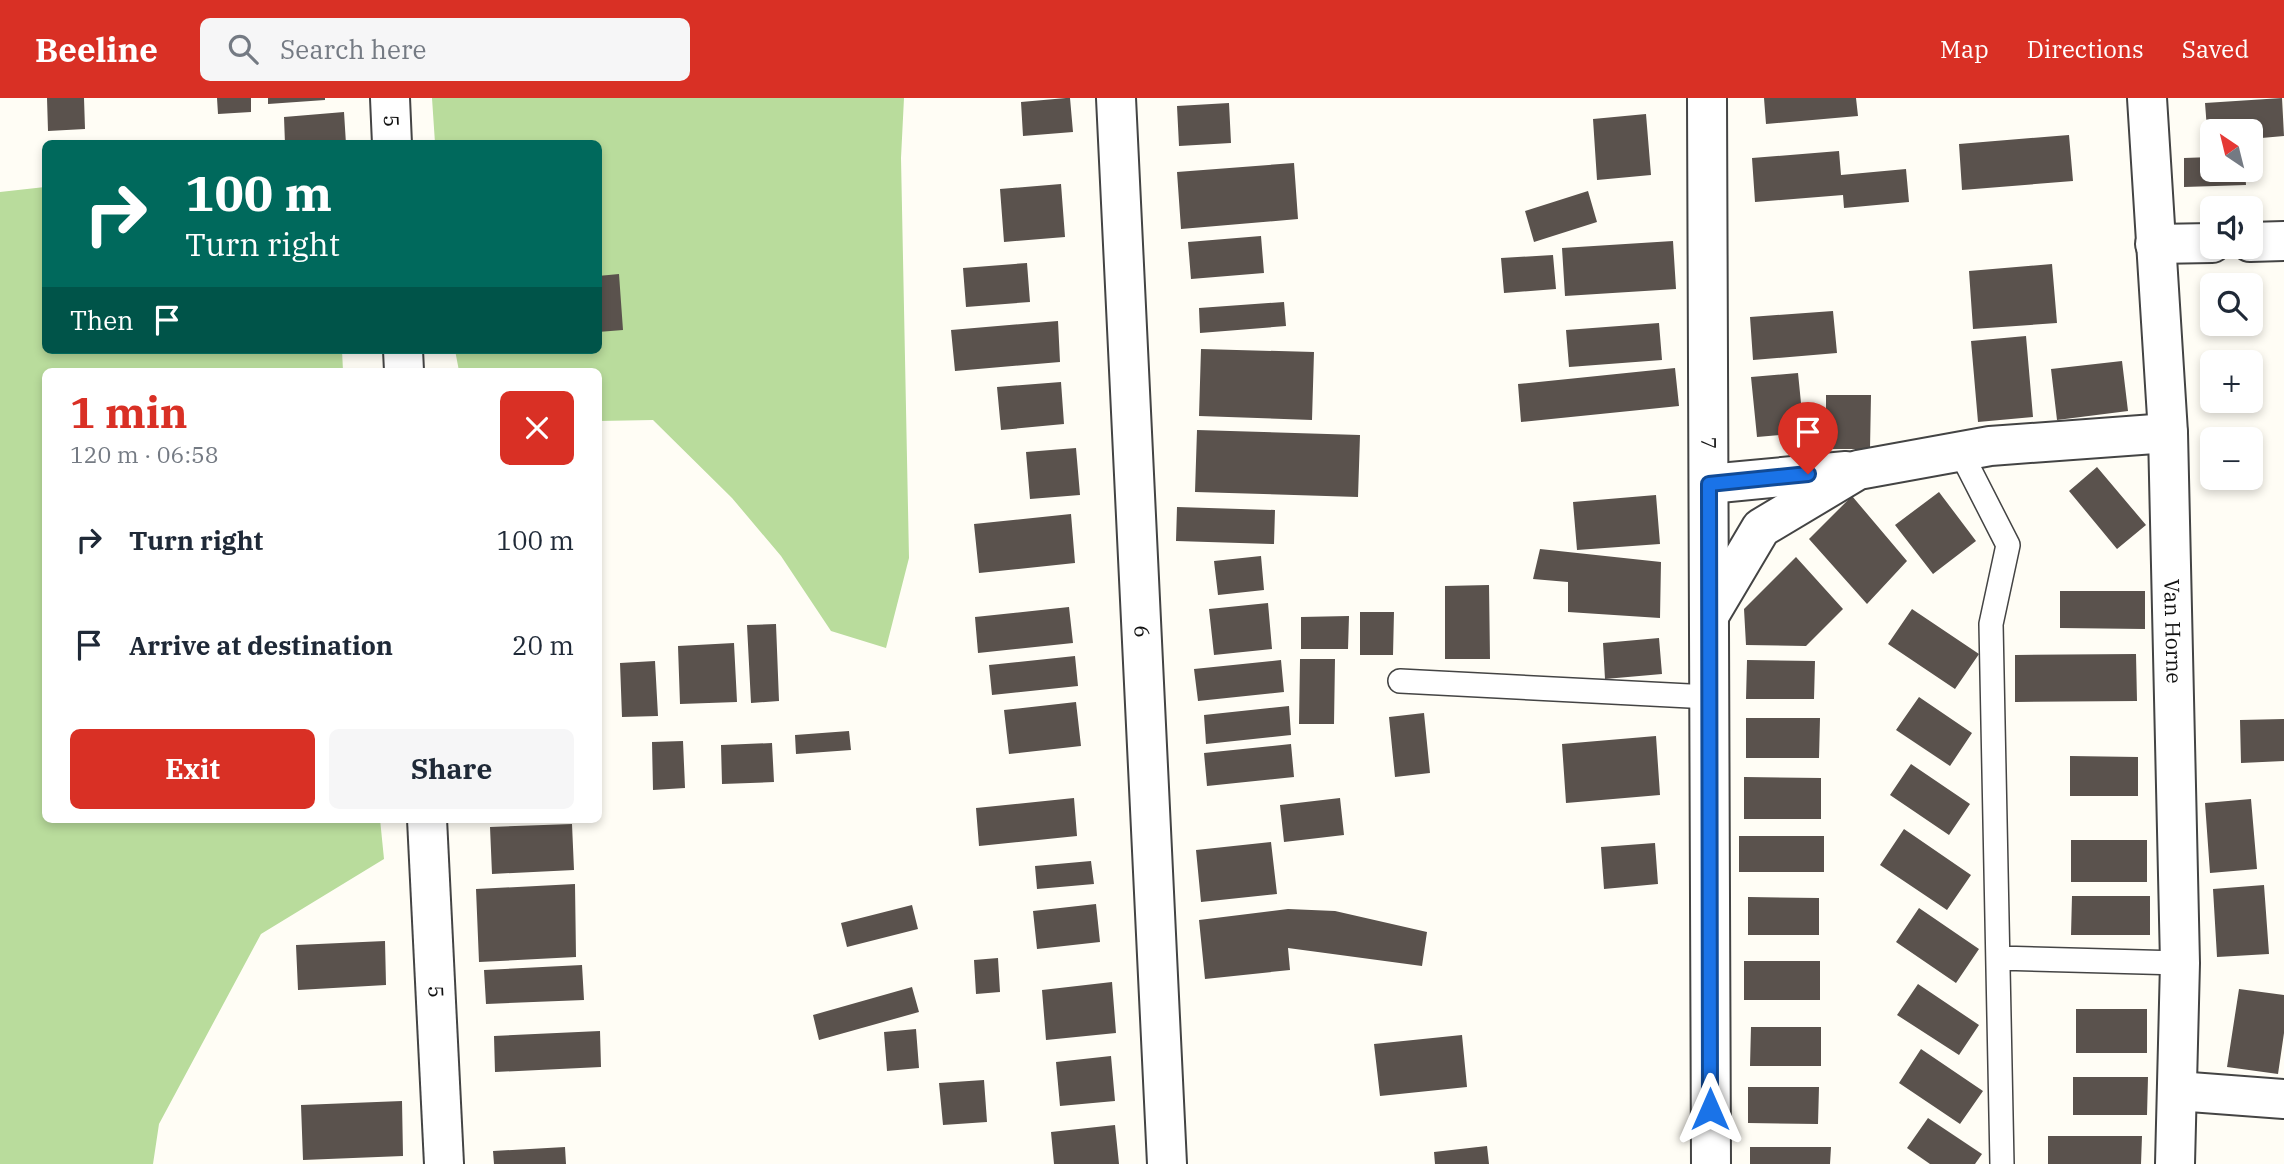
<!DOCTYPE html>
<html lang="en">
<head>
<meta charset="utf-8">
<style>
	body { margin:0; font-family:"IBM Plex Serif",serif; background:#f6f6f7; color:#1f2937; height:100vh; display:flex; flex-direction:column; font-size:26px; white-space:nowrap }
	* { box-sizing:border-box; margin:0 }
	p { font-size:23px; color:#747a83 }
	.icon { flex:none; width:38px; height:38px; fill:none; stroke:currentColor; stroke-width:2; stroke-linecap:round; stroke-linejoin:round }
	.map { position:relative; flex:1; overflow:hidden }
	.panel { position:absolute; left:42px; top:270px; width:560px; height:455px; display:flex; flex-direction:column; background:#fff; border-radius:10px; box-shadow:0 4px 10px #0003 }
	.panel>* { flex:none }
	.banner { position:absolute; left:42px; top:42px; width:560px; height:214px; border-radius:10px; box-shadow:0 4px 10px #0003; background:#00695c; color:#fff; overflow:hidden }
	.needle { width:46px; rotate:325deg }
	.fabs { position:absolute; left:2200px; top:21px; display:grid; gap:14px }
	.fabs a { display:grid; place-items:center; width:63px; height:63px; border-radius:10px; background:#fff; box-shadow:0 4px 10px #0003; font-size:35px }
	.pin { position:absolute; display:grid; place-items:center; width:60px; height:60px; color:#fff; margin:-72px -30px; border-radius:50% 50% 50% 0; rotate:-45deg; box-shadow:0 0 7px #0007 }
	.pin .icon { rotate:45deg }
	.me { position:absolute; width:77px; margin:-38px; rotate:0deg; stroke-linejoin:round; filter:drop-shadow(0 0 5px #0008) }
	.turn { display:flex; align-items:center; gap:24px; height:147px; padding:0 28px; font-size:32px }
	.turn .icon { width:91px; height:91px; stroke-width:2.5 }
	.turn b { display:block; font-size:49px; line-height:60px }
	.then { display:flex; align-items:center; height:66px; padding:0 28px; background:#0003; gap:14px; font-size:26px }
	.round { display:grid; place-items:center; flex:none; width:74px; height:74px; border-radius:10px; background:#f6f6f7 }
	.summary { display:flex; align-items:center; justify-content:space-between; height:119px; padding:0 28px }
	h1 { font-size:42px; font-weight:800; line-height:52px; color:#d93025 }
	.button { display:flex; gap:14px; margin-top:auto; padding:14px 28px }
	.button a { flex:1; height:80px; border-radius:10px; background:#d93025; color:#fff; font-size:28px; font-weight:800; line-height:80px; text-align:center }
	.button a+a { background:#f6f6f7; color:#1f2937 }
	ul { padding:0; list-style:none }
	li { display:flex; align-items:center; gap:21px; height:105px; padding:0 28px }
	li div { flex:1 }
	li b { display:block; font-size:26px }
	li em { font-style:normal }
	header { display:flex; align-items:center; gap:42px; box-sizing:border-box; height:98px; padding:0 35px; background:#d93025; color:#fff }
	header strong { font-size:33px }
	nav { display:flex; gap:38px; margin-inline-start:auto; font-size:24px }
	.search { width:490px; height:63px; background:#f6f6f7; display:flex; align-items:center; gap:18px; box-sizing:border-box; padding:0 24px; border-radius:10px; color:#747a83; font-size:26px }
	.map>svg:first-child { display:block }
	.forest { fill:#b9dc9c }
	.building { fill:#5a524d }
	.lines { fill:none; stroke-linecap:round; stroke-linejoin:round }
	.service-casing { stroke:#444; stroke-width:26 }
	.minor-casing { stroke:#444; stroke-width:42 }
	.service { stroke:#fff; stroke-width:23 }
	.minor { stroke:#fff; stroke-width:38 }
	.route-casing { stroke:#114b97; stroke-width:18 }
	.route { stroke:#1a73e8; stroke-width:12 }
	.labels { text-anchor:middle; stroke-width:7; stroke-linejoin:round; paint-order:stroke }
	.street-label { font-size:21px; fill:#111; stroke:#fff }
</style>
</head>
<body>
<header>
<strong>Beeline</strong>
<div class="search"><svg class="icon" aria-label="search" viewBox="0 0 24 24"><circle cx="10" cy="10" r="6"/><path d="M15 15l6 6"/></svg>Search here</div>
<nav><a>Map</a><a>Directions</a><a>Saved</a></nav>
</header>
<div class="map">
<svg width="2284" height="1066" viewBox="0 0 2284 1066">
	<rect width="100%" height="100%" fill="#fffdf5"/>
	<path class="forest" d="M432,0H904L901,60L909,460L886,550L831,533L781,458L732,400L653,322L599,323L598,273H459L455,252H598V46L435,45Z
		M45,89L46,252H342L343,273H46V721H380L384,761L261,836L159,1026L153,1066H0V94Z"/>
	<path class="building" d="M47,0H84L85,31L48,33Z
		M217,0H251V14L218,16Z
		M268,0H325V2L268,6Z
		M1066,0H1070L1073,34L1023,38L1021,4Z
		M1764,0H1856L1858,18L1766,26Z
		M2282,0L2284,38L2250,41V33H2212V44H2208L2205,5Z
		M1229,5L1231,45L1179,48L1177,8Z
		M344,14L346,46H285L284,19Z
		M1646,16L1651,77L1597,82L1593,21Z
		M2069,37L2073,83L1962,92L1959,46Z
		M1839,53L1841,77L1906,71L1909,104L1844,110L1843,97L1755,104L1752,60Z
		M2212,59V72H2245L2246,87L2184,89V60Z
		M1294,65L1298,121L1181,131L1177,74Z
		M1061,86L1065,139L1004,144L1000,91Z
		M1588,93L1597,124L1534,144L1525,113Z
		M1261,138L1264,175L1191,181L1188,144Z
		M1673,143L1676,191L1565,198L1562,150Z
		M1553,157L1556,191L1504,195L1501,160Z
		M1027,165L1030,204L966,209L963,170Z
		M2052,166L2057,225L1973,231L1969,173Z
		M619,176L623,232L598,234V178Z
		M1284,204L1286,228L1200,235L1199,210Z
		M1833,213L1837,255L1753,262L1750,219Z
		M1058,223L1060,264L955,273L951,232Z
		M1659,225L1662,262L1569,269L1566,232Z
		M2026,238L2033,319L1978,324L1971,243Z
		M1201,251L1314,254L1312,322L1199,318Z
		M2122,263L2128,313L2057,322L2051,271Z
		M1675,270L1679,308L1521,324L1518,286Z
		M1798,275L1804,335L1757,339L1751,279Z
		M1061,284L1064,326L1001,332L997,289Z
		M1826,297H1871L1870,351H1826Z
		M1197,332L1360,337L1358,399L1195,394Z
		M1076,350L1080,397L1030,401L1026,354Z
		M2097,369L2146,427L2117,451L2069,393Z
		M1939,394L1976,443L1933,476L1895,427Z
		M1656,397L1660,446L1577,452L1573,404Z
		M1852,398L1907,463L1867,506L1809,441Z
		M1177,409L1275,412L1274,446L1176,443Z
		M1071,416L1075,465L979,475L974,426Z
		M1540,451L1661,464L1660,520L1568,514V484L1533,481Z
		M1261,458L1264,492L1218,497L1214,463Z
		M1796,459L1843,511L1806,548L1746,547L1744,511Z
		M1489,487L1490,561H1445V488Z
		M2060,493H2145V531L2060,530Z
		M1268,505L1272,551L1214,557L1209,511Z
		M1069,509L1073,545L978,555L975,519Z
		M1912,511L1979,556L1955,591L1888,546Z
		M1360,514H1394L1393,557H1360Z
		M1349,518L1348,551H1301V519Z
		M776,526L779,603L751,605L747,527Z
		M1659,540L1662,576L1605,581L1603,545Z
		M734,545L737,604L680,606L678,548Z
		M2136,556L2137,603L2015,604V557Z
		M1075,558L1078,588L992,597L989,567Z
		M1300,561H1335L1334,626H1299Z
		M1281,562L1284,594L1198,603L1194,571Z
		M1747,562L1815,563L1814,601H1746Z
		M655,563L658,618L622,619L620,565Z
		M1919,599L1972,635L1950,668L1896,632Z
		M1076,604L1081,648L1009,656L1004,612Z
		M1289,608L1291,637L1206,646L1204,617Z
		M1424,615L1430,675L1395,679L1389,619Z
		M1746,620H1820L1819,660H1746Z
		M2284,621V663L2241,665L2240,622Z
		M849,633L851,652L796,656L795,637Z
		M1656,638L1660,697L1566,705L1562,646Z
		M683,643L685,690L653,692L652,644Z
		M772,645L774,684L722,686L721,647Z
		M1291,646L1294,679L1207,688L1204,655Z
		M2070,658L2138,659V698H2070Z
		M1911,666L1970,706L1949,737L1890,697Z
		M1744,679L1821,680V721H1744Z
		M1074,700L1077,738L979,748L976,710Z
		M1340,700L1344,737L1284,744L1280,707Z
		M2251,701L2257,771L2210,775L2205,705Z
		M572,726L574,772L492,776L490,729Z
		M1904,731L1971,777L1947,812L1880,767Z
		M1739,738H1824V774H1739Z
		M2071,742H2147V784H2071Z
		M1271,744L1277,796L1201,804L1196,752Z
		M1655,745L1658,786L1604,791L1601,749Z
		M1091,763L1094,786L1037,791L1035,768Z
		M575,786L576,859L479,864L476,791Z
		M2264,787L2269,856L2217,859L2213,791Z
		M2072,798H2150V837H2071Z
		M1748,799L1819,800V837H1748Z
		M1096,806L1100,844L1037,851L1033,813Z
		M912,807L918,831L847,849L841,825Z
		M1919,810L1979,851L1956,885L1896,844Z
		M1288,811L1335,813L1427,834L1422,868L1288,850L1290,872L1205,881L1199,822Z
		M385,843L386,887L298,892L296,847Z
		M998,860L1000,894L976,896L974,862Z
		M1744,863H1820V902H1744Z
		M582,867L584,902L486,906L484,872Z
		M1112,884L1116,935L1046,942L1042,892Z
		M1918,886L1979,927L1959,957L1897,917Z
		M912,889L919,914L819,942L813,917Z
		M2239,891L2284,897V935L2278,976L2227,969Z
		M2076,911H2147V955H2076Z
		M1751,929H1821V968H1750Z
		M916,931L919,970L887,973L884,934Z
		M600,933L601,969L495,974L494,938Z
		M1462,937L1467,989L1380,998L1374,946Z
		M1921,951L1983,993L1960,1026L1899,985Z
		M1111,958L1115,1003L1060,1008L1056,964Z
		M2073,979H2148L2147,1017H2073Z
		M984,982L987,1024L943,1027L939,985Z
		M1748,989H1819L1818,1026L1748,1025Z
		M402,1003L403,1058L303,1062L301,1007Z
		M1928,1020L1982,1056L1975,1066H1930L1907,1050Z
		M1115,1027L1119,1066H1054L1051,1034Z
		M2048,1038H2142L2141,1066H2048Z
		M1487,1048L1489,1066H1435L1434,1054Z
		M565,1049L566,1066H494L493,1053Z
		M1750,1049H1831L1830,1066H1750Z"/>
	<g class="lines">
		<defs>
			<path id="service" d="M1960,353L2008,447L1991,526L2002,1066
				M1400,583L1709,599
				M1998,860L2180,865"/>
			<g id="minor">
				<path id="s1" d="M390,0L392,46"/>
				<path id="s2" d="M1116,0L1167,1066"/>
				<path id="s3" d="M1707,0L1711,1066"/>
				<path id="s4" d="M2147,0L2168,335L2180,865L2175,1066"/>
				<path d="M2250,144L2284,143"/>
				<path d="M2155,146L2212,145"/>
				<path d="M403,252L404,273"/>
				<path d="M1709,386L1846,373"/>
				<path d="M1710,516L1761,430L1858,372L1990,348L2168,335"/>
				<path id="s5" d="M427,721L444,1066"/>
				<path d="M2177,993L2284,1001"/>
			</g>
		</defs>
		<use href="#service" class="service-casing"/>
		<use href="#minor" class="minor-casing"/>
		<use href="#service" class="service"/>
		<use href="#minor" class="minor"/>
	</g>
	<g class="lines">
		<defs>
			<path id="route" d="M1710,1011L1709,386L1808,376"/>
		</defs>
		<use href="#route" class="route-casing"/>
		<use href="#route" class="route"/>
	</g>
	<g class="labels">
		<g class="street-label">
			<text dy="7" stroke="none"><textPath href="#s1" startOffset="23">5</textPath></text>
			<text dy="7" stroke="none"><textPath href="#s3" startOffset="345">7</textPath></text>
			<text dy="7" stroke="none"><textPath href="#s2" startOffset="534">6</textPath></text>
			<text dy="7" stroke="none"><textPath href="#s4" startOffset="534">Van Horne</textPath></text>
			<text dy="7" stroke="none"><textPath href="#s5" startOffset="173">5</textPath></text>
		</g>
	</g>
</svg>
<div class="fabs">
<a><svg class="needle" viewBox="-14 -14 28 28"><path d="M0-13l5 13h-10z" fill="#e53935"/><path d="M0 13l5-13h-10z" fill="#747a83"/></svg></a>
<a><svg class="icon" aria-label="sound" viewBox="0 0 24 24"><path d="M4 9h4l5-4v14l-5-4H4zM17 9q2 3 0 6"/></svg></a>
<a><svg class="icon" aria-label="search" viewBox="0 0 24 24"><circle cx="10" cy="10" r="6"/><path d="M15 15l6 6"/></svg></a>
<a>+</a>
<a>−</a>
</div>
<div class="pin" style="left:1808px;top:376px;background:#d93025"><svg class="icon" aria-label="arrive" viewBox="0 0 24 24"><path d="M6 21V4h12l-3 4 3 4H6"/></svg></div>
<svg class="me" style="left:1710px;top:1011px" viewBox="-20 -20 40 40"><path d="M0-17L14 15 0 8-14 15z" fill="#1a73e8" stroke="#fff" stroke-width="4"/></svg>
<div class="banner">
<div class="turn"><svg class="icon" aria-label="right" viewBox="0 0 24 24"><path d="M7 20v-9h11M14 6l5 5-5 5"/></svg><div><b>100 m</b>Turn right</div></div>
<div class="then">Then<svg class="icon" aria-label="arrive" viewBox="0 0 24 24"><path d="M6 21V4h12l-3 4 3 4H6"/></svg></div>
</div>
<section class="panel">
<div class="summary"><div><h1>1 min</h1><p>120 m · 06:58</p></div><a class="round" style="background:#d93025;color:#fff"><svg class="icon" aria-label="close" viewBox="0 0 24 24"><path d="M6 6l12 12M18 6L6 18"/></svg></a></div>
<ul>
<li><svg class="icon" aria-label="right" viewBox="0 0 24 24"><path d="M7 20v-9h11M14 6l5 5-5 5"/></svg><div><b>Turn right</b></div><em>100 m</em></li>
<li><svg class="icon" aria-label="arrive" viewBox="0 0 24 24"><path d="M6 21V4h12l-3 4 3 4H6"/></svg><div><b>Arrive at destination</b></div><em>20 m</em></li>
</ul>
<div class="button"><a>Exit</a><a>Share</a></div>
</section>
</div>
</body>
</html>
